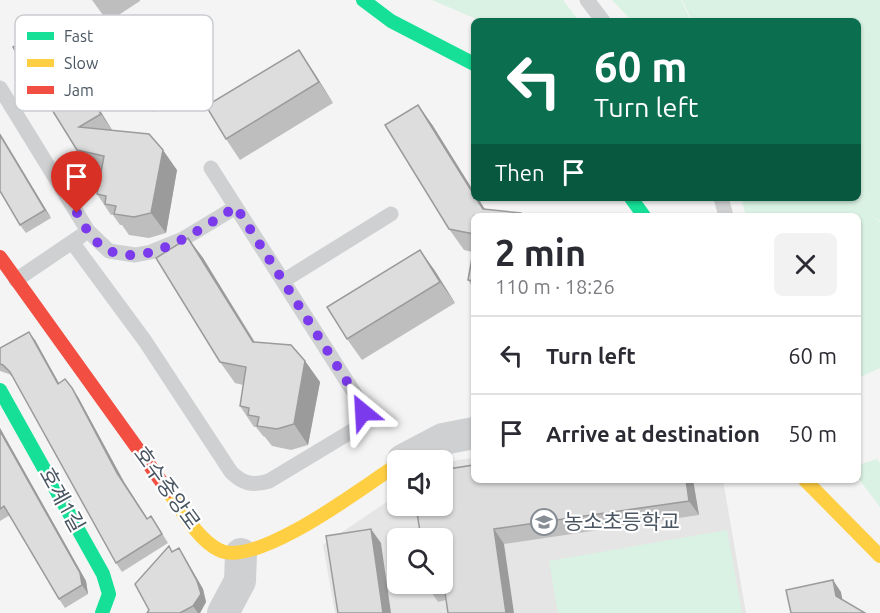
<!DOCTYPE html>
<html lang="en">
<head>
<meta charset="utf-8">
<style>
	body { margin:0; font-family:Ubuntu,"Noto Sans KR",sans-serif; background:#f2f2f3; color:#2b2b33; height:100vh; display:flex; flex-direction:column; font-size:22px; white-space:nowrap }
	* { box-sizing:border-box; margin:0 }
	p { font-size:20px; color:#7c7c81 }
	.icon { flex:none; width:33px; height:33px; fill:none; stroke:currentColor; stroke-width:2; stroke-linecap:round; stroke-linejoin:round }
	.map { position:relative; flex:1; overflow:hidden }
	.details { position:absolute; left:471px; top:213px; width:390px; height:270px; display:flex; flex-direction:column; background:#fff; border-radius:9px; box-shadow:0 2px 4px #0004 }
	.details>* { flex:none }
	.banner { position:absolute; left:471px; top:18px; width:390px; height:183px; border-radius:9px; box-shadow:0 2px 4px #0004; background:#0b6e4f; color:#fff; overflow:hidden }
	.tools { position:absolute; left:387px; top:450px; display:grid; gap:12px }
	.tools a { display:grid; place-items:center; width:66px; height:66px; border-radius:9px; background:#fff; box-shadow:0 2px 4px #0004; font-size:30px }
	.pin { position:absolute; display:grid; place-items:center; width:51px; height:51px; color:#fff; margin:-62px -26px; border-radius:50% 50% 50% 0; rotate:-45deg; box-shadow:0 0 6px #0007 }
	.pin .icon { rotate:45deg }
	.me { position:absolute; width:66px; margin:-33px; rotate:333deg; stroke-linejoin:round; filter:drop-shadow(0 0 4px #0008) }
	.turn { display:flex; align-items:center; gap:21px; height:126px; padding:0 24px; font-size:27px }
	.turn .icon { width:78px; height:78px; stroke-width:2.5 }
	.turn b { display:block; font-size:42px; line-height:51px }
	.then { display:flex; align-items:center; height:57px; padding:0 24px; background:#0003; gap:12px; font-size:22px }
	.round { display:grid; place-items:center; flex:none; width:63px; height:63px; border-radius:9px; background:#f2f2f3 }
	.summary { display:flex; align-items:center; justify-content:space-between; height:102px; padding:0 24px }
	h1 { font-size:36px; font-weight:600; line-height:45px }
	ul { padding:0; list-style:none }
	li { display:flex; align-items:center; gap:18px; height:78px; padding:0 24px; border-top:2px solid #e1e1e2 }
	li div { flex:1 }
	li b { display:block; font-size:22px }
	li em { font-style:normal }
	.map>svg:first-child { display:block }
	.education { fill:#e6e5e6; fill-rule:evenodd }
	.green { fill:#d9f2e3 }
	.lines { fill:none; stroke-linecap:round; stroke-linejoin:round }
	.lane { stroke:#ced0d2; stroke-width:15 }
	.street { stroke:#ced0d2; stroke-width:32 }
	.fast { stroke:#16e098; stroke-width:14 }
	.slow { stroke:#ffcf43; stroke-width:14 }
	.jam { stroke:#f24e42; stroke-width:14 }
	.wall { fill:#bebebf }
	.shaded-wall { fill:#9b9b9b }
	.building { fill:#ddddde; stroke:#9b9b9b; stroke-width:1.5 }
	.route { stroke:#7c3aed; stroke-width:10; stroke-dasharray:0 18 }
	.labels { text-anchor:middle; stroke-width:4.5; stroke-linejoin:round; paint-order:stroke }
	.street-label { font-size:21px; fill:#4a5661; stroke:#fff }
	.poi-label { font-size:21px; fill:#4a5661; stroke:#fff; text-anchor:start }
	.key { fill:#fff; stroke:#c9ccd0; stroke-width:1.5 }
	.key-label { font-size:16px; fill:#4a5661 }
</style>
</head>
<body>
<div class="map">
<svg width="880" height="613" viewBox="0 0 880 613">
	<rect width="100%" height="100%" fill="#f4f4f4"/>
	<path class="education" d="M474,458V480H723L746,613H335L323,545L397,495L398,506H442L443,466L457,460ZM398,538H442V584H398Z"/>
	<path class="green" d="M432,0H563L579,21H481Z
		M612,0H681L691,21H632Z
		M682,0H880V221L870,214L880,222V368L858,378V216H746L741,198H858V21H692Z
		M877,459L880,463V507L858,478V465Z
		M727,530L742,613H558L549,561Z"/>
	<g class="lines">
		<path class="lane" d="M587,0L603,21
			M0,88L88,231L109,251L135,255L151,252L183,239L236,207
			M721,198L726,216
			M72,242L145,341L231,472C243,484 253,486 269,481L357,428L363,412L360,402L211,168
			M16,280L81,236
			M283,281L391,214"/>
		<path class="street" d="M403,460L443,439L474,433
			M223,613L240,581L241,554"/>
		<path class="fast" d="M363,0L391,21L474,64
			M631,198L644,216
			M0,390L103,574L109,594L102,613"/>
		<path class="slow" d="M805,480L880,556
			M168,491C182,510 197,539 219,550C256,569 365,486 398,464"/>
		<path class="jam" d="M0,257L168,491"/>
	</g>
	<path class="wall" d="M92,0H140V1L108,22Z
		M176,35L211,90L184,107L177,97L153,112L145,100L167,41Z
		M61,47L112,130L177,170L166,233L149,238L129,235L122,225H120L113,215H111L97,194L101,173L92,171L77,150Z
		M313,71L333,103L240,160L226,139Z
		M418,105L433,126L474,192V198L485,209L474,216V289L468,280L473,252L464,250L449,229Z
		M0,133L51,218L26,233L20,225Z
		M188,238L203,258L255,342L305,361L320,382L308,445L291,450L272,446L265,437L263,436L256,427H254L240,406L243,385L235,383L220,362Z
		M420,250L435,271L455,303L362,360L347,339Z
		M35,340L58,383L78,397L124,482L147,518L157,525L168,543L122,572L116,563L14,378L9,374L0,371V348Z
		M0,428L86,581L88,594L65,608L59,599L10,515L0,521Z
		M693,480L699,515L504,544L446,600L438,602L428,587L442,538Z
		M173,551L184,556L203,589L206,602L200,613H147L149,610Z"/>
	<path class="shaded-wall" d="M46,26L61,47L115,135L101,114Z
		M176,35L184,47L211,90L203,79Z
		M299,50L313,71L333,103L319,82Z
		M418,105L433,126L474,192V195Z
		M0,133L51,218L45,210Z
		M163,150L177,170L166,233L151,213Z
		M476,198H478L489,216H488Z
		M188,238L203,258L267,363L253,342Z
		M420,250L435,271L455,303L440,282Z
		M29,332L35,340L64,392L58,384Z
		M305,361L320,382L308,445L294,424Z
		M72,388L78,397L124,482L153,527L117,473Z
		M0,428L86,581L88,594L82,585L0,431Z
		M686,480H693L699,515L689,501Z
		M371,529L381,543L391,613H383Z
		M494,529L504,544L514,613H506Z
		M179,548L184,556L203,589L206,602L200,613H198L193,606Z
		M833,580L841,592L844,608L836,596Z"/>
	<path class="building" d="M46,26L101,114L79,127L149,134L163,150L151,213L134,217L114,214L116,206L105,204L106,196L97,194L104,156L77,150L13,47Z
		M299,50L319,82L226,139L206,106Z
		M418,105L474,195V198H476L483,209L521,213L524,216H474V234L449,229L385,125Z
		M0,135L45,210L20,225L0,191Z
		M188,238L253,342L291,345L305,361L294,424L277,429L257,426L259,417L248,415L249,408L240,406L246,367L220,362L156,258Z
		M474,247V281L468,280Z
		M420,250L440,282L347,339L327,307Z
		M29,332L58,384L65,379L72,388L117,473L147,519L151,516L162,534L116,563L10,372L3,365L0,364V348Z
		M0,431L80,573L82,585L59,599L4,506L0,509Z
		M474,465V480H686L689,501L494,529L506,613H448L444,585L428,587V584H442V538H421L416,506H442V470Z
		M371,529L383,613H338L326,536Z
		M169,546L172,552L179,548L197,581L201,594L193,606L180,613H147L149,610L135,584Z
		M833,580L836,596L865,613H791L786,590Z"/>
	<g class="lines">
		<path class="route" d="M77,213C83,224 90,236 99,244C138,277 201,228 236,207L360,402L363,412"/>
	</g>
	<defs>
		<symbol id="school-ring" viewBox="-11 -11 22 22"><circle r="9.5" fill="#fff" stroke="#868d94" stroke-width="1.5"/><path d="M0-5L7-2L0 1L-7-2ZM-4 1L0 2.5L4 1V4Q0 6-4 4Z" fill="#868d94"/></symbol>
	</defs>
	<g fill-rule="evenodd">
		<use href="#school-ring" x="529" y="507" width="30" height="30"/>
	</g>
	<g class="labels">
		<g class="street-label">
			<text transform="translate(167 488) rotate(54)" y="7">호수중앙로</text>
			<text transform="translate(62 500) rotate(61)" y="7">호계1길</text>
		</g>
		<g class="poi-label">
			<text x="564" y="529">농소초등학교</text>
		</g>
	</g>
	<rect x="15" y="15" width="198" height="96" rx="9" class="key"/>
	<rect x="27" y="32" width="27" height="8" fill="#16e098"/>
	<rect x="27" y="59" width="27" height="8" fill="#ffcf43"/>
	<rect x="27" y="86" width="27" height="8" fill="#f24e42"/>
	<g class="key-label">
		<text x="64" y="42">Fast</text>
		<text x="64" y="69">Slow</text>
		<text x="64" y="96">Jam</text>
	</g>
</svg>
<div class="tools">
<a><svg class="icon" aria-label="sound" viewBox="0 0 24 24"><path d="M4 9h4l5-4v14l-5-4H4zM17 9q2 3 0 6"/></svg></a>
<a><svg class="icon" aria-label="search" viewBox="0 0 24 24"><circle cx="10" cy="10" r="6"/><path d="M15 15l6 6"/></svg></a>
</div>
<div class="pin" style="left:77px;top:213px;background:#d93025"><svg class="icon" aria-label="arrive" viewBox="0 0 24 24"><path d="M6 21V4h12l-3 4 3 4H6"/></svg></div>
<svg class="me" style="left:363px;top:412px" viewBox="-20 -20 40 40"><path d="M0-17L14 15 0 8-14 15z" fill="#7c3aed" stroke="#fff" stroke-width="4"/></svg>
<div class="banner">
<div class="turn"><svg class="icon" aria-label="left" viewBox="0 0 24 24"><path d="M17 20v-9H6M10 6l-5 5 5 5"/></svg><div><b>60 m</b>Turn left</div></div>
<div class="then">Then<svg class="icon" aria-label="arrive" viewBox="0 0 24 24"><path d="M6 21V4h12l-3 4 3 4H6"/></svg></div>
</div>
<section class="details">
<div class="summary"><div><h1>2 min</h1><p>110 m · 18:26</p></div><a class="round"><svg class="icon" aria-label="close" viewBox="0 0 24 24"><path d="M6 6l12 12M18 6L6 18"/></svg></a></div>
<ul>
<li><svg class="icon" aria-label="left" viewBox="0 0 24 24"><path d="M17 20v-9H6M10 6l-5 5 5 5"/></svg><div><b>Turn left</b></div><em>60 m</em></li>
<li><svg class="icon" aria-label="arrive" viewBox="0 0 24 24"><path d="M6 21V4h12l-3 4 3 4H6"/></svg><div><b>Arrive at destination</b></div><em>50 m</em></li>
</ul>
</section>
</div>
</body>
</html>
